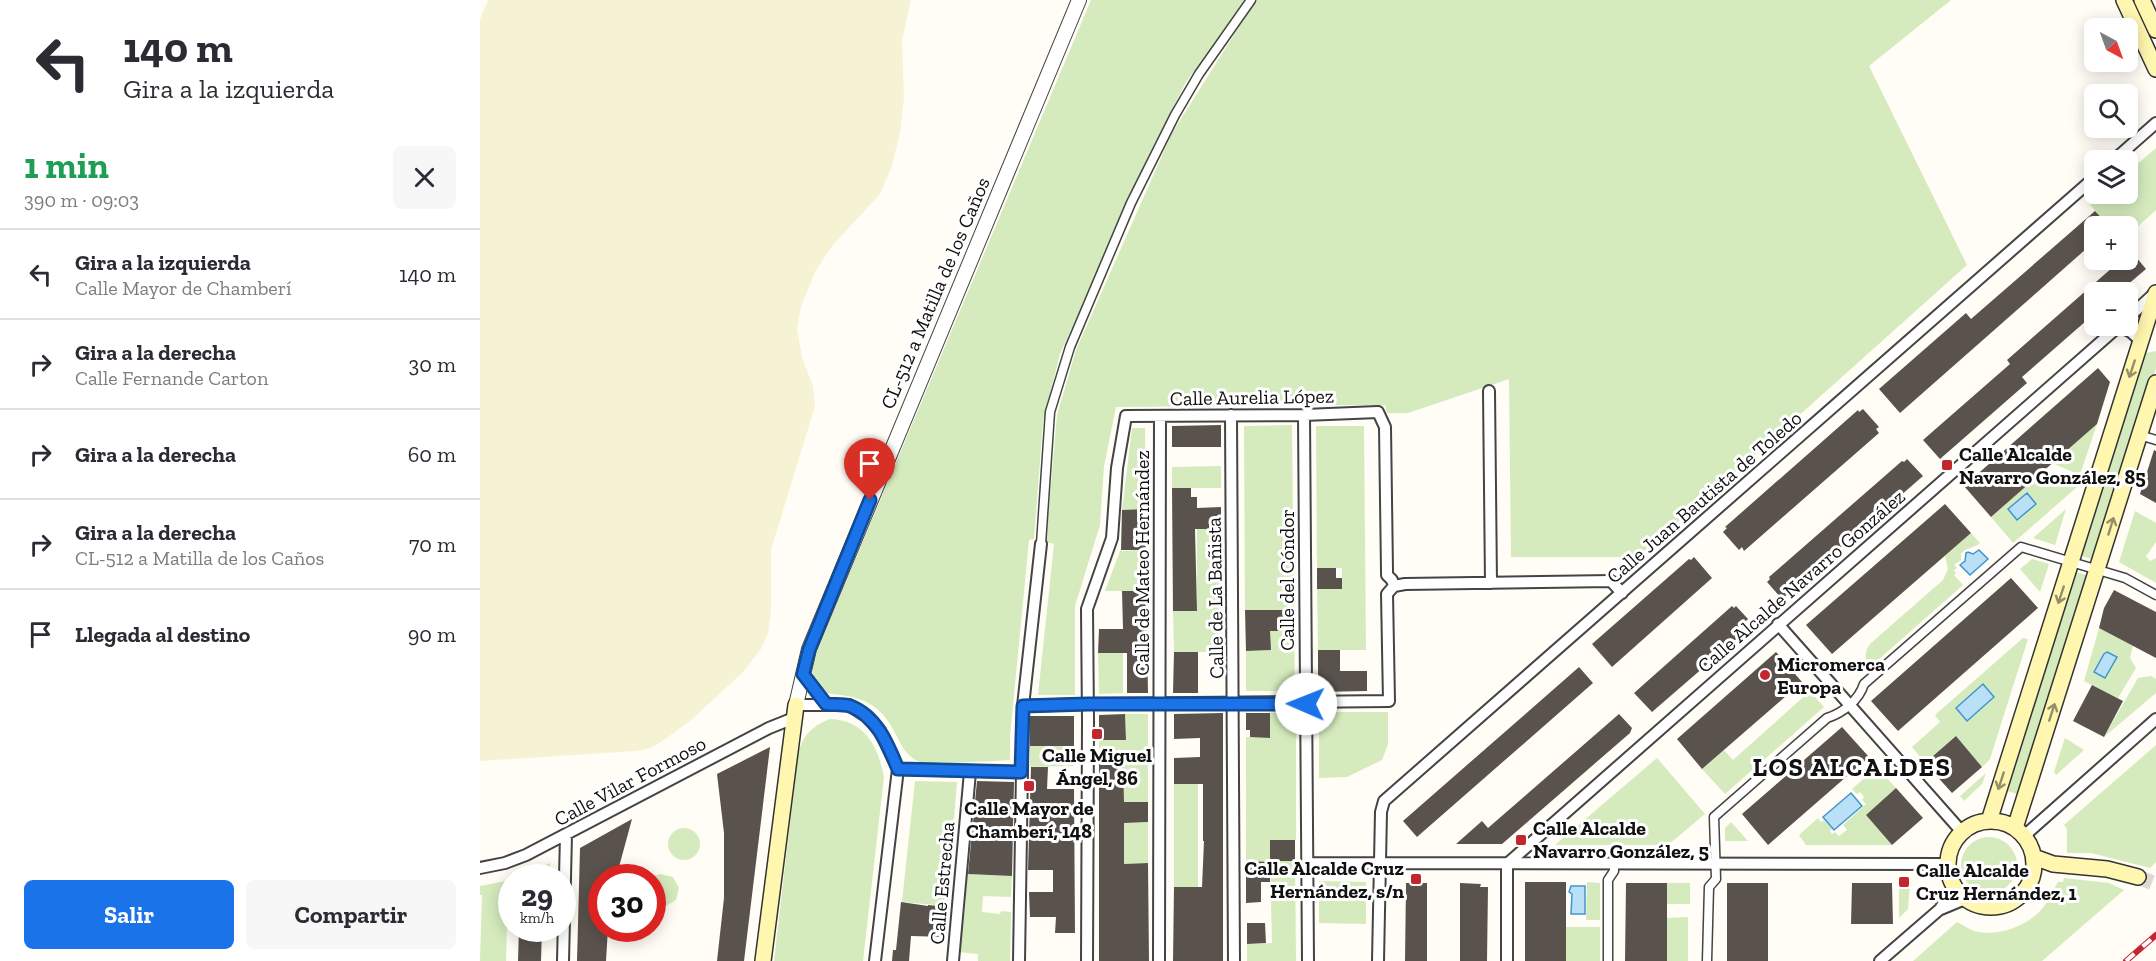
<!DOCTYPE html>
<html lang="es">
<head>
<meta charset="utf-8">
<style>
	body { margin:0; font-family:"Zilla Slab",serif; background:#f7f7f7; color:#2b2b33; height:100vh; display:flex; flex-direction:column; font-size:22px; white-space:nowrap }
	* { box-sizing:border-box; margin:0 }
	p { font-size:20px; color:#7c7c81 }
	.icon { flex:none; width:33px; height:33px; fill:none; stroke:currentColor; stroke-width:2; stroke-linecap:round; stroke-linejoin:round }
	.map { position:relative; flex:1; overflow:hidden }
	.drawer { display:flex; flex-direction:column; background:#fff; width:480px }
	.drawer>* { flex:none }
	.top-card { background:#fff; color:#2b2b33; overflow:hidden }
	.needle { width:39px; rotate:139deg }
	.buttons { position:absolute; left:1604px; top:18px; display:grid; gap:12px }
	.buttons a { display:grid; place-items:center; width:54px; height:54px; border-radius:9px; background:#fff; box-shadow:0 3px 15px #0003; font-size:30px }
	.speed { position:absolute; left:18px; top:864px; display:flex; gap:12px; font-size:30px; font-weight:700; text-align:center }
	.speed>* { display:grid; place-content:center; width:78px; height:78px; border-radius:50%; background:#fff; box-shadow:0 3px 15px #0003; line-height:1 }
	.speed small { font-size:15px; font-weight:400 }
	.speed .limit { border:9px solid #d22; background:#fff; color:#111 }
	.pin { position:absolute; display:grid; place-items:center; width:51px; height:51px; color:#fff; margin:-62px -26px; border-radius:50% 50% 50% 0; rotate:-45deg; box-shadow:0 0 6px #0007 }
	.pin .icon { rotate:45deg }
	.me { position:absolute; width:66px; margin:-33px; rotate:271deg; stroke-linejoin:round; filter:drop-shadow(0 0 4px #0008) }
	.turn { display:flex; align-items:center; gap:21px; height:126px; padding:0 24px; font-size:27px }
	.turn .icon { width:78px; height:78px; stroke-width:2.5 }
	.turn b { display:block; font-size:42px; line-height:51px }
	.round { display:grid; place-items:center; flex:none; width:63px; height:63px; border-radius:9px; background:#f7f7f7 }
	.summary { display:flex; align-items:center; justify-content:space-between; height:102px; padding:0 24px }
	h1 { font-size:36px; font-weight:700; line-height:45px; color:#1e9e55 }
	.action { display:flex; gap:12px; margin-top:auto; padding:12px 24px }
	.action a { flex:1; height:69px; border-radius:9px; background:#1a73e8; color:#fff; font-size:24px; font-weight:700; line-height:69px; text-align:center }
	.action a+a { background:#f7f7f7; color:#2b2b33 }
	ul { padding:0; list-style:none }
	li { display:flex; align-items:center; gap:18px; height:90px; padding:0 24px; border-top:2px solid #e1e1e2 }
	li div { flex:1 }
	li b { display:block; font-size:22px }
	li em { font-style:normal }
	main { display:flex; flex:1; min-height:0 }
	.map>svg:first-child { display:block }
	.farmland { fill:#f6f3d4 }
	.green { fill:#d5ebbd }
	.water { fill:#b9e0f7; stroke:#3f96cf; stroke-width:1.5 }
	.building { fill:#5a524d }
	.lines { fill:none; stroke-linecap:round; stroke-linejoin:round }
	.secondary-tunnel { stroke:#dbdad3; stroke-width:15; stroke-dasharray:15 8; stroke-linecap:butt }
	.pedestrian-casing { stroke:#444; stroke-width:11 }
	.minor-casing { stroke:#444; stroke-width:14 }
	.tertiary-casing { stroke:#444; stroke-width:16 }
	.secondary-casing { stroke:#333; stroke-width:18 }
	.pedestrian { stroke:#fff; stroke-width:8 }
	.minor { stroke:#fff; stroke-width:10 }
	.tertiary { stroke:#fff; stroke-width:14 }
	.secondary { stroke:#fff6b0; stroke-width:15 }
	.rail-casing { stroke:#c4262e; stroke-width:6 }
	.rail { stroke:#fff; stroke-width:4; stroke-dasharray:11; stroke-linecap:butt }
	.oneway { stroke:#948f68 }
	.route-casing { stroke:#114b97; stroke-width:15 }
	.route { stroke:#1a73e8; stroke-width:10 }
	.poi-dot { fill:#c4262e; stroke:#fff; stroke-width:2 }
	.labels { text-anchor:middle; stroke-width:6; stroke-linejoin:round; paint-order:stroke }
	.street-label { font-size:20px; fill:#111; stroke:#fff }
	.poi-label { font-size:20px; font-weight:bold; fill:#111; stroke:#fff; text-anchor:start }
	.district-label { font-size:26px; font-weight:bold; letter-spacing:1.5px; fill:#111; stroke:#fff }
</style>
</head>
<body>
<main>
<section class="drawer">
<div class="top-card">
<div class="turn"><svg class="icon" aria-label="left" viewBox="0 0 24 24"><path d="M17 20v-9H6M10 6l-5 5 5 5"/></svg><div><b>140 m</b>Gira a la izquierda</div></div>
</div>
<div class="summary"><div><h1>1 min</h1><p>390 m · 09:03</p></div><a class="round"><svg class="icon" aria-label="close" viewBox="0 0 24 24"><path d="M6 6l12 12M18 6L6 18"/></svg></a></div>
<ul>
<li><svg class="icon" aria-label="left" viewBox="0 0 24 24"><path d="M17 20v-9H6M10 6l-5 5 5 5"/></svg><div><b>Gira a la izquierda</b><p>Calle Mayor de Chamberí</p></div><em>140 m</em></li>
<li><svg class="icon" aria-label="right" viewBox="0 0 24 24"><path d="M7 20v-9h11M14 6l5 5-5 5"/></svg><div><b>Gira a la derecha</b><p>Calle Fernande Carton</p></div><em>30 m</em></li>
<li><svg class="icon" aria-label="right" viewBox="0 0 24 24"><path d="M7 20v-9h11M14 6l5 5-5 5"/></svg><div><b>Gira a la derecha</b></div><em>60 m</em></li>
<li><svg class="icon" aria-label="right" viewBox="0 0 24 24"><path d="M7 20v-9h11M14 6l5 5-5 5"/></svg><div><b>Gira a la derecha</b><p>CL-512 a Matilla de los Caños</p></div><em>70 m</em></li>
<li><svg class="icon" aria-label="arrive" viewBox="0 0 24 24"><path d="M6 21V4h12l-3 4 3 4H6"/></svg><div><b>Llegada al destino</b></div><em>90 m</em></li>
</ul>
<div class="action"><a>Salir</a><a>Compartir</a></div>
</section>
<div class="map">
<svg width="1676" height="961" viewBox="0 0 1676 961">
	<rect width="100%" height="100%" fill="#fffdf5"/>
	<path class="farmland" d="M8,0H431L422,40L424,98L420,133L411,169L400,194L353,245L336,270L321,306L317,328L322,358L333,386L335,406L291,550V611L288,633L281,649L263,672L210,721L184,740L171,748L156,751L0,761V19Z"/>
	<path class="green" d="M611,0H764L747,27L706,82L669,154L580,354L563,422L554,539L549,540L530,736V760C516,761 445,765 437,761C424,753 422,746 415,733C399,700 377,696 343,693L333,680L332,662Z
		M776,0H1471L1389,66L1487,265L1249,478L1157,557H1031L1029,379L928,413H907L905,405L636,407L624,466L620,525L595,606V695H558L574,544L566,542L577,415L596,350L692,133Z
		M1676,148V210L1647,236V226H1629L1610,205L1623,194H1647V173Z
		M1676,351V368L1615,560L1598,555L1661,354Z
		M1617,424L1600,475L1572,463Z
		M812,425L814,610H765L764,426Z
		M836,426H884L886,650H838L837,589L862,588V568H837Z
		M652,428H665L666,509L642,510Z
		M741,466V488H692V467Z
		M1562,472L1597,487L1533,543L1511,517Z
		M1586,509L1575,545L1553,538Z
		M1655,511L1676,523V542L1666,556L1670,561L1676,558V583L1639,562Z
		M717,529H741L742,652H694L693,611H717Z
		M1491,533L1500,543C1493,549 1486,547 1481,554V560L1474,565L1477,568L1474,570L1476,573L1474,575L1483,585L1389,668C1385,659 1384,652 1390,644L1463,580L1468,569L1465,556Z
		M666,550V591H625L640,551Z
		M1552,559L1569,564L1560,592L1540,569Z
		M1593,571L1610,576L1540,795L1524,790Z
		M1619,628L1653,646L1650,658L1656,668L1638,698L1604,681Z
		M790,631H814L815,691H766V651L790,650Z
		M1543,638L1548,639L1510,759L1502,767L1476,736L1445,763L1432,747L1460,722L1455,715Z
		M618,653H643V693L619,694Z
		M1671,676L1676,679V693L1624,737L1658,678Z
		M1330,691L1344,707L1245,794L1222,769L1244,750L1253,760Z
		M816,712V840L790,841V861L815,860L816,961H767V944L792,943L790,862L766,861V737H790V713Z
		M839,712H908V744L902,760L867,777L839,778Z
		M645,714H668V802H644L643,761H619V740L646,739Z
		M350,719C384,720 398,745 404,777L383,961H294L318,754C323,735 332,726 350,719Z
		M1585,738L1604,750L1576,775L1574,772Z
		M1676,745V862L1670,868L1611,853H1587V829L1584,825Z
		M550,746H594V766L550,767Z
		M1177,758L1225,814L1188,845H1075Z
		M1397,767L1416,788L1386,815L1412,845H1326L1319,835L1338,818L1341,822L1344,820L1352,829L1350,831L1352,834L1355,832L1359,836L1367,830L1363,825L1386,804L1382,800L1384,797L1380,792L1377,794L1372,789Z
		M1506,773L1502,784L1484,801L1480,796Z
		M435,781L477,782L467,906L422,902Z
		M694,784H718V887H694Z
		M668,822V863L644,864V823Z
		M1251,822L1268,841H1245V828Z
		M188 844a16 16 0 1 1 32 0a16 16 0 1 1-32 0Z
		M1481 865a28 28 0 1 1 56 0a28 28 0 1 1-56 0Z
		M70,863L69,877H38Z
		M180,874L193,877L199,888L196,900L186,906L173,904L172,877Z
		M487,874L532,876L531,897L503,896L502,912L520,914L521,911L531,912L530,961H498V954L478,952L485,911Z
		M1584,878L1629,883L1644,890L1562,961H1433L1477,922C1483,925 1489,929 1494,931C1515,937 1542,928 1557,914C1566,906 1572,893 1578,882H1583Z
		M31,880V881L26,882V890H28L26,961H0L2,895H0V886Z
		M839,881L886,882V924L839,923Z
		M1107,882L1120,883V920H1106Z
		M1187,883H1210V904H1187Z
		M1419,883H1430L1428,909L1419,918Z
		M1208,917V961H1187V918Z
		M1086,927H1120V961H1086Z"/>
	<path class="water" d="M1547,493L1556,504L1537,520L1528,509Z
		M1499,550L1508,559L1490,575L1480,565L1485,561L1486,553L1488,552L1493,554Z
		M1627,652L1637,657L1625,678L1614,672L1624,654Z
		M1503,684L1514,697L1487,721L1476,708Z
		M1371,793L1382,806L1354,830L1343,817Z
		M1091,886H1105V914H1091L1092,894L1089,892Z"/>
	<path class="building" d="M1615,211L1629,226H1614V242L1420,413L1399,389L1486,313L1491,319Z
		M1651,251L1666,269L1639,292H1614V314L1542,377L1547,383L1460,459L1443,440L1530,364L1527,360L1641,260H1647V254Z
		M1618,368L1630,382L1617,424L1511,517L1484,486Z
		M1383,409L1399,427L1396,429L1399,433L1264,551L1262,547L1259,550L1243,532L1247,528L1245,527L1378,410L1379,412Z
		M741,425V447H692V426Z
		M1674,450L1676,451V503L1660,494Z
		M1427,459L1443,476L1302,599L1287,582L1290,579L1289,577L1422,461L1424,462Z
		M692,488H711V497H717V508L741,507V529H715L717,611H693Z
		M1465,504L1491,533L1352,654L1326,625Z
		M666,509V550H641L642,510Z
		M1214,557L1232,578L1132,667L1112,644L1209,559L1211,560Z
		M837,568H856V578H862V589H837Z
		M1531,578L1558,608L1418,731L1391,701Z
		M1634,590L1676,612V658L1619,628L1624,608Z
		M642,591H666L668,693H647V653H618L619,629H643Z
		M1252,606L1254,608L1256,606L1268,619L1265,622L1269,628L1172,712L1154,693Z
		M765,610H814V631H790L791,650L766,651Z
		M838,650H860V671H887V691L838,692Z
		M694,652H718V693H693Z
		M1296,652L1322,682L1222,769L1197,739Z
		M1099,667L1113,683L937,837L923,821Z
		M1612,685L1643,701L1624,737L1593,721Z
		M743,713V961H693L694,887H722L724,841H723V784H694V758L720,757V738L694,739V714Z
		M766,713H790V738L770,737V730H766Z
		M645,714L646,740H619V715Z
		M1139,714L1152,728L1150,733L1022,844H976L1002,821L1008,828Z
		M550,716H594V746H550Z
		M1362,727L1389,757L1288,845L1262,814Z
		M1476,736L1502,767L1472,793L1445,763Z
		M290,747L264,961H237L244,898V833L237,774Z
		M643,760L644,802H668V822L644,823V864L668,863L669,961H619V761Z
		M551,767H568L567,789H594L595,933H575L576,917H550L549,892H573V870H548Z
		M497,781L534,782L532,876L488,874Z
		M1416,788L1443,818L1412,845L1386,815Z
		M152,819L136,878H122V928H128L126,961H97L100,848Z
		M790,840H815V861H790Z
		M766,861L790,862V882H781V902L766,903Z
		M1045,882H1086V961H1045Z
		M926,883H947V961H925Z
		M980,883L1001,884L1000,887H1008L1007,961H980Z
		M1146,883H1187V961H1145Z
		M1247,883H1288V961H1247Z
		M1372,883H1412L1413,924H1371Z
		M421,902L448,906V905L469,907L466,937L431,936L429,961H412L413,950H416Z
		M767,923H785L786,943L767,944Z
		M39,928H62L61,961H38Z"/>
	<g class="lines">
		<path class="secondary-tunnel" d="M1658,877L1676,884"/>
		<defs>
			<path id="pedestrian" d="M1659,435L1676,440
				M561,544L570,412L590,347L651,203L695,115L719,74L771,0
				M1128,961V880L1134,871V864
				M1227,961L1229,887L1236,879L1234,817L1347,718C1363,713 1379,700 1384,684L1541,547L1645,578L1676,595"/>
			<path id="minor" d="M1634,160L1676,123
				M1647,319L1676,292
				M1639,326L1651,332L1661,341
				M1009,391L1011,583
				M751,415L754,961
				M824,415L828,961
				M914,586L925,584L1131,581L1142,593
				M1298,624L1482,832
				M323,674L346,704
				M316,705H369L386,716L400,731L418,769L395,961
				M543,706L608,704L909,701L907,594L914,586L912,580L907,575V571L905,427L898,412L824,415L646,416L637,468L632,538L607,609L608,721L607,961
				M418,769L541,772
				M1544,836L1676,719
				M827,863L1467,864
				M1027,864L1639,326
				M0,868L25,863L46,855L289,728L314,718
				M1461,909L1485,899
				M83,961L86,835
				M473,961L490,772
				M539,961L543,706L561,544
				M679,961L680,416
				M898,961L901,812L904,801L1614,178
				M1027,961V864
				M1400,961L1460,909L1474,887"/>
			<path id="tertiary" d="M316,705L329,649L599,0"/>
			<path id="secondary" d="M1644,0L1676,69
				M1662,0L1676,30
				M1468 864a43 43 0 1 1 86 0a43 43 0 1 1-86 0Z
				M1509,821L1676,293
				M1535,828L1676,383
				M1554,857L1573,864L1627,869L1658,877
				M283,961L316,705"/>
		</defs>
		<use href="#pedestrian" class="pedestrian-casing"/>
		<use href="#minor" class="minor-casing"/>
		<use href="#tertiary" class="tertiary-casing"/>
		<use href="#secondary" class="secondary-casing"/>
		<use href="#pedestrian" class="pedestrian"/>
		<use href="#minor" class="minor"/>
		<use href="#tertiary" class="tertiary"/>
		<use href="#secondary" class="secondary"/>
		<defs>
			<path id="rail" d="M1646,961L1676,935"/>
		</defs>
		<use href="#rail" class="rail-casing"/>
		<use href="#rail" class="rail"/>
	</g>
	<defs><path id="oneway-shaft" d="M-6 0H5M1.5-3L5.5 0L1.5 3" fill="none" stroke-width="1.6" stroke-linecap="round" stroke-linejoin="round" transform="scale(1.5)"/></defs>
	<g class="oneway">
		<use href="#oneway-shaft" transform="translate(1652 369) rotate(108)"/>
		<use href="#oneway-shaft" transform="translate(1631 526) rotate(-73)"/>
		<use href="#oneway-shaft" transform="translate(1581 595) rotate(108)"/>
		<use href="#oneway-shaft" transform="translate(1572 712) rotate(-72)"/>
		<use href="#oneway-shaft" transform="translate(1521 781) rotate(108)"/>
	</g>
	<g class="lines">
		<defs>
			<path id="route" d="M390,500L329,650L323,674L346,704C353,705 363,704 370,706C397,716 408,745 418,769L541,772L543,706L608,704H826"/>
		</defs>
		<use href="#route" class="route-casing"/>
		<use href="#route" class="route"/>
	</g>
	<g class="poi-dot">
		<rect x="1461" y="459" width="12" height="12" rx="3"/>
		<circle cx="1285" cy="675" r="6"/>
		<rect x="611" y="728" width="12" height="12" rx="3"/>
		<rect x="543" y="780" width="12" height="12" rx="3"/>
		<rect x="1035" y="834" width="12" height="12" rx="3"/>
		<rect x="930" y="873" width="12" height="12" rx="3"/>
		<rect x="1418" y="876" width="12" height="12" rx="3"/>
	</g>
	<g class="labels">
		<g class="street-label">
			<text transform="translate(455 293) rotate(-67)" y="7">CL-512 a Matilla de los Caños</text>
			<text transform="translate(772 397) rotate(-1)" y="7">Calle Aurelia López</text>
			<text transform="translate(1224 497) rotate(-41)" y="7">Calle Juan Bautista de Toledo</text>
			<text transform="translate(662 563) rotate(-90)" y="7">Calle de Mateo Hernández</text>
			<text transform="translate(807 580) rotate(-90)" y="7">Calle del Cóndor</text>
			<text transform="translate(1321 581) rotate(-41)" y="7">Calle Alcalde Navarro González</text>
			<text transform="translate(735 598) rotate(-91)" y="7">Calle de La Bañista</text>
			<text transform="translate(150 781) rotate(-28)" y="7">Calle Vilar Formoso</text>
			<text transform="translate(462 883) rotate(-85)" y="7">Calle Estrecha</text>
		</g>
		<g class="poi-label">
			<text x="1479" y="461">Calle Alcalde<tspan x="1479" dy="23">Navarro González, 85</tspan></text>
			<text x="1297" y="671">Micromerca<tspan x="1297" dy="23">Europa</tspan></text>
			<text x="617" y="762" text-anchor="middle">Calle Miguel<tspan x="617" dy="23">Ángel, 86</tspan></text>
			<text x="549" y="815" text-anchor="middle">Calle Mayor de<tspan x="549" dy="23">Chamberí, 148</tspan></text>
			<text x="1053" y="835">Calle Alcalde<tspan x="1053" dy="23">Navarro González, 5</tspan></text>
			<text x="924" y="875" text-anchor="end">Calle Alcalde Cruz<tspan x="924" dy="23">Hernández, s/n</tspan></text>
			<text x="1436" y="877">Calle Alcalde<tspan x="1436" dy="23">Cruz Hernández, 1</tspan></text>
		</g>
		<g class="district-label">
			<text x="1372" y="776">LOS ALCALDES</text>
		</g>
	</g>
</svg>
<div class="buttons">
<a><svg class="needle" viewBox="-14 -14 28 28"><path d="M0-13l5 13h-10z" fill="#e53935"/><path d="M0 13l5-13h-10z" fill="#7c7c81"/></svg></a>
<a><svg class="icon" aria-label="search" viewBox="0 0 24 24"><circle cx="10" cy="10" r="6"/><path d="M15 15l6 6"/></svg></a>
<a><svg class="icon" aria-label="layers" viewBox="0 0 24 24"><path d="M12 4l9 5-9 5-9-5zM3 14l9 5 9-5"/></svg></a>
<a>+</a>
<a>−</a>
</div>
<div class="speed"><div>29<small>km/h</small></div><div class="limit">30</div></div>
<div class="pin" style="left:390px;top:500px;background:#d93025"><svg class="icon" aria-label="arrive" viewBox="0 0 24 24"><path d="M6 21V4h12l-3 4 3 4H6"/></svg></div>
<svg class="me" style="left:826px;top:704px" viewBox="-20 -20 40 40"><circle r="19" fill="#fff"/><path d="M0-13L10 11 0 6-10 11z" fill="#1a73e8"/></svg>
</div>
</main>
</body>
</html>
